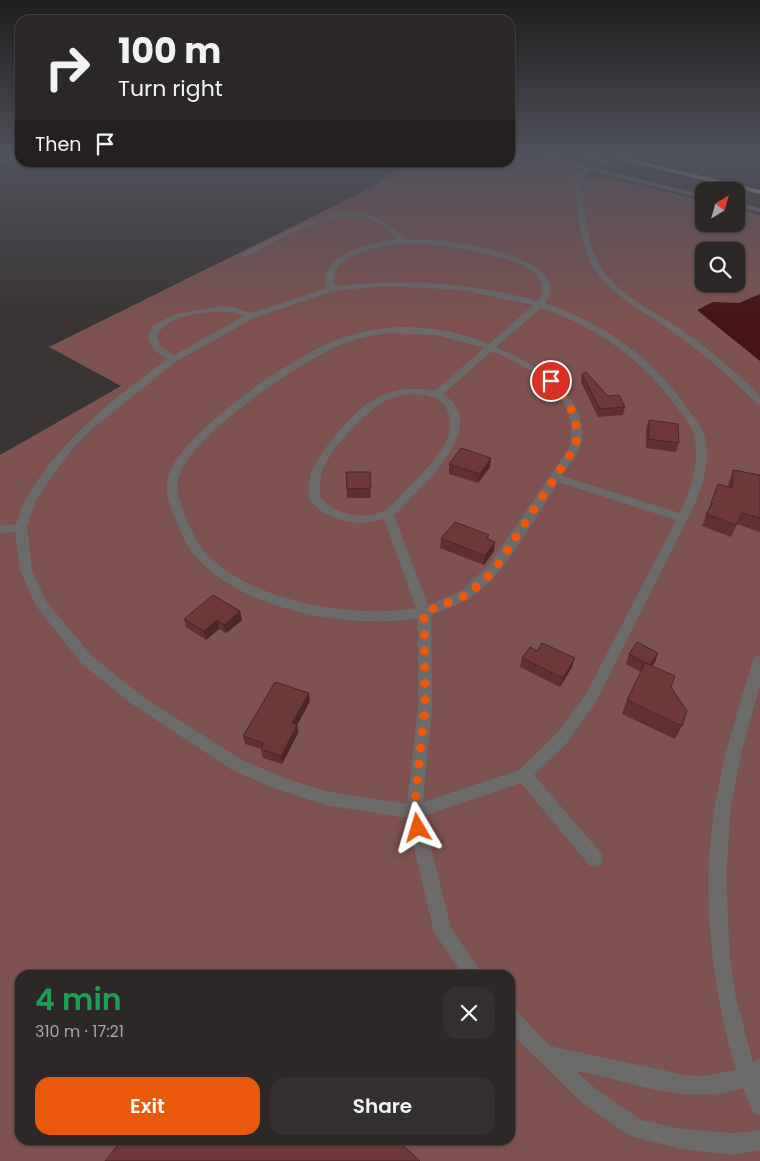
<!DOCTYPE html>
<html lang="en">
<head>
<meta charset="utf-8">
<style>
	body { margin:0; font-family:Poppins,sans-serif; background:#34302f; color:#f1f3f6; height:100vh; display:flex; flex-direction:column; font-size:19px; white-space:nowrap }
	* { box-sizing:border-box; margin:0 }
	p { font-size:16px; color:#a6a6a7 }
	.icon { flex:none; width:28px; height:28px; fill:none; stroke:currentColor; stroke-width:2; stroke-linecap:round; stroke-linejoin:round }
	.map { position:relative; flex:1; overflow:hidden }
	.sheet { position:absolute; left:15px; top:970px; width:500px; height:175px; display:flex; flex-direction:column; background:#2c2827; border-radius:15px; box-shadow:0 1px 4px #0004,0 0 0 1px #484444 }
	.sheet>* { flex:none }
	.banner { position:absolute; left:15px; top:15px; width:500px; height:152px; border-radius:15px; box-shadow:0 1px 4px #0004,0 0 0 1px #484444; background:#2c2827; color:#f1f3f6; overflow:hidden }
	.needle { width:32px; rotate:37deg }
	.fabs { position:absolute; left:695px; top:182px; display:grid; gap:10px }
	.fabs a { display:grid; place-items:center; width:50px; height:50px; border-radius:10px; background:#2c2827; box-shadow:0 1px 4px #0004,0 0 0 1px #484444; font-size:25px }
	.pin { position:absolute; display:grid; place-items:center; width:42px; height:42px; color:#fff; margin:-21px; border:2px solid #fff; border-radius:50%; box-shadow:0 1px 5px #0007 }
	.me { position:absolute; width:55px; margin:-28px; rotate:353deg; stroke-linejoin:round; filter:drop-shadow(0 0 4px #0008) }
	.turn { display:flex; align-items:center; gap:18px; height:105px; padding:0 20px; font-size:22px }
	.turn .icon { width:65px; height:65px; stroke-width:2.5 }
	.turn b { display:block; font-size:35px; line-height:42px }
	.then { display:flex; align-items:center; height:48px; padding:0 20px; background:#0003; gap:10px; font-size:19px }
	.round { display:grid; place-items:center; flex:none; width:52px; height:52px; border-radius:15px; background:#34302f }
	.headline { display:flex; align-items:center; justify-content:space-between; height:85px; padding:0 20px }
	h1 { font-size:30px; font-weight:600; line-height:38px; color:#1e9e55 }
	.cta { display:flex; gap:10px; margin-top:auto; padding:10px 20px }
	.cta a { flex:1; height:58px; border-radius:15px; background:#ea580c; color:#fff; font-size:20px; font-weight:600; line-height:58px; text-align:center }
	.cta a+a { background:#34302f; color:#f1f3f6 }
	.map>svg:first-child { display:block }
	.green { fill:#7d5251; fill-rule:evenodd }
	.water { fill:#441416 }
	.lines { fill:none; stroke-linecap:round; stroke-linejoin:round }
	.minor { fill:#6d6a6a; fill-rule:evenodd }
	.major { fill:#a39d9d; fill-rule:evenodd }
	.wall { fill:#5e3030 }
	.shaded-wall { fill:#4c2727 }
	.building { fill:#6d3838; stroke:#4c2727 }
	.route { stroke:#ea580c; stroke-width:9; stroke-dasharray:0 16.2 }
</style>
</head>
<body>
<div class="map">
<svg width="760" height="1161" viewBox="0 0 760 1161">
	<rect width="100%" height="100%" fill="#3a3534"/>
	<path class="green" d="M510,154L583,171L578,175L579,176L595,180L602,176L704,201V224H736V209L760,215V1161H0V455L121,386L49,347L372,187L408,163L510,162ZM704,251H736V284H704ZM20,975H510V1140H20Z"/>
	<path class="water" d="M760,294V361L697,310L713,302L739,303Z"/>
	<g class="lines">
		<path class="minor" d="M20,154V158L0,164V160Z
			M526,154H538L704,195V199L590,171L577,181L581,187C585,213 587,241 599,264C616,295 655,311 682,330C710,350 736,372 760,396V405L757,404C732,378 705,355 676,334C648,313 610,297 592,265C579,241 578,213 575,187L571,181L584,170Z
			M736,203L760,208V212L736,207Z
			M343,212C363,212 377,215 392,228C397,231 402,238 408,239C417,241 429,239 438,240C462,243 552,257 551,290C551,295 547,299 545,303C603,323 652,357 687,408C693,416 701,424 704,434C712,459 703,485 693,508L596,702L566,744L534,775L601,853L603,859L601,865L595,867L589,865L521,783L423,816L451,928L483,975H463L434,932L407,818L325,805L273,788L232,770L132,704L82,664L36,606L20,570L15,532L0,534V526L16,524C20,514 22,503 28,495C62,439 114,397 168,359C156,353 151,348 148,336L153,325L176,314L221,306L233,307L251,313L327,288C315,254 376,242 398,239C390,233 381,223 370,219C333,205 278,241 245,257L238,255L305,223ZM404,243C428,243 569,255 538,301C467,282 407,279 335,286C325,255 383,245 404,243ZM384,286L462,290L533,305L489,344C458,331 419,324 386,328C367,330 348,335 331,342C289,360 180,433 168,477C164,492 170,507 176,521C181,534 187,547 196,557C242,610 351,630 418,618V707L407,804L325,791L282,777L242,760L142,696L92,656L46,601L32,570L27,527L37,498L72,449L93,428L177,361L254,318L333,291ZM541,308C597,327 645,361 679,410C684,418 692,426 694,436C700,463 691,489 680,513L562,476C567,467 577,457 580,447C595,398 533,362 496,347ZM209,312H230L244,316L174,355L160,346L157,336C166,317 190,315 209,312ZM387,333L437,335L484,348L435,391C413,386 390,389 371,401C354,411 316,455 310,475C309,482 309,491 308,498C325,521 358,528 384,519L416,608C352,619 250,602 204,551C196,541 191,530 186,518C182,506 176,494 178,481C184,439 298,364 336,347C352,339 369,336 387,333ZM492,351C522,364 567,387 571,424C572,431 570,440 570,447L488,566L461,591L428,605L394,515C402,509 408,500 416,493C438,470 486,421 443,394ZM417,394C428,395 440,397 446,408C464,438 423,471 405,491C398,498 392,507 383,511C362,521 335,514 320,497C320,490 320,481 321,474C328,452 358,420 377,406C387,398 403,394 417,394ZM558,482L676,520L586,694L556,734L519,770L423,802L432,707L431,615C443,610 458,605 470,598C504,577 536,517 558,482Z
			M760,655V685L742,750L731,804L726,877L730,958L736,998L753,1062L760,1059V1116L753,1113L743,1088C686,1107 632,1081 576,1071L596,1089L641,1120L682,1129L734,1133L760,1130V1150L734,1155L682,1149L630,1136L582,1103L510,1032V1008L517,1011L550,1046L685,1075L704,1076L736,1070C709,978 699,879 719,785C727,742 741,701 753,660L755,656Z"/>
		<path class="major" d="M573,154H585L611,162L608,164Z
			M598,154H610L760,190V194Z"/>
	</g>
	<path class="wall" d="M582,374L608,396L625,407L623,415L598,417L581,382Z
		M649,420L679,443L676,452L646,448V429Z
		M449,464L490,467L478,483L449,474Z
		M733,470L760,475V532L737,524L731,537L702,526L718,484L728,487L729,482Z
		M346,472H370L371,498H347Z
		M489,535L488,539L494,551L484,565L440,548L441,538Z
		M184,619L242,620L226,633L219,629L206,640L186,627Z
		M629,654L655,662L652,666L671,687L682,726L675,739L622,714L627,700L641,672L626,664Z
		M522,658L572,667L560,687L520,667Z
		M310,701L297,725L298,733L282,764L263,758L261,749L245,744L243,736Z"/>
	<path class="shaded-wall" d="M491,458L490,467L478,483L480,474Z
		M495,542L494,551L484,565L485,556Z
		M240,611L242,620L226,633L224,625Z
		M217,620L219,629L206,640L204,631Z
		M658,653L655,662L646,674L650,665Z
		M575,658L572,667L560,687L563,678Z
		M309,693L310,701L297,725L298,733L282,764L281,756L292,723Z"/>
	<path class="building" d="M586,372L608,396L619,395L625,407L600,409L582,374Z
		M649,420L678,424L679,443L649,439Z
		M461,448L491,458L480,474L449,464Z
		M733,470L760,475V518L742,513L736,525L706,514L713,503H711L718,484L732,488Z
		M346,472H370L371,488L347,489Z
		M455,522L489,535L486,538L495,542L485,556L441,538Z
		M213,595L240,611L224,625L217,620L204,631L184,619Z
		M637,642L658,653L650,665L629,654Z
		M542,643L575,658L563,678L522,658L530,647L537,651Z
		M645,663L675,676L671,687L687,711L682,726L627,700Z
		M275,682L309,693L292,723L297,725L281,756L261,749L264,743L243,736Z
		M122,1140H397L420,1161H105Z"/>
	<linearGradient id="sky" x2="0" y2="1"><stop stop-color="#201d1d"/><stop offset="0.49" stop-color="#4f515c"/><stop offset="1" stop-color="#4f515c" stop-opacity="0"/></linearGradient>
	<rect width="760" height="317" fill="url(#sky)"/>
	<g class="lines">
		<path class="route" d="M418,828L414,812L425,707L424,612L467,595L493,572L575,447C582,421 568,400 551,381"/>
	</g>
</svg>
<div class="fabs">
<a><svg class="needle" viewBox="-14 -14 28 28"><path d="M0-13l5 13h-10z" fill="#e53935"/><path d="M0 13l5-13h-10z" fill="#a6a6a7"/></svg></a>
<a><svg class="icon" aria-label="search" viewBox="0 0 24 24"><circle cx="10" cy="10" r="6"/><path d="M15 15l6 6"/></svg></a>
</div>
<div class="pin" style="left:551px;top:381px;background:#d93025"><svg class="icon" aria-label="arrive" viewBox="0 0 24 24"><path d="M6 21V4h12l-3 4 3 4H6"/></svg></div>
<svg class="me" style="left:418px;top:828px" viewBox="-20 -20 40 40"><path d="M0-17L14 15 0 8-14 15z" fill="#ea580c" stroke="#fff" stroke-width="4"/></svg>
<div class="banner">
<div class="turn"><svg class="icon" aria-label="right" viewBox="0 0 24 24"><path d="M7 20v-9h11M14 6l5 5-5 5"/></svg><div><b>100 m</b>Turn right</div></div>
<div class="then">Then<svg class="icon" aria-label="arrive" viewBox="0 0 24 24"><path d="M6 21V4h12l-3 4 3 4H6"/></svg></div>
</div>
<section class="sheet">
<div class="headline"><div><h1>4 min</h1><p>310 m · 17:21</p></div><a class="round"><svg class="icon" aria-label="close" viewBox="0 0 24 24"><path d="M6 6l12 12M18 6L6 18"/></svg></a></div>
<div class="cta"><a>Exit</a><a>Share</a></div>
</section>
</div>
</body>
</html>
